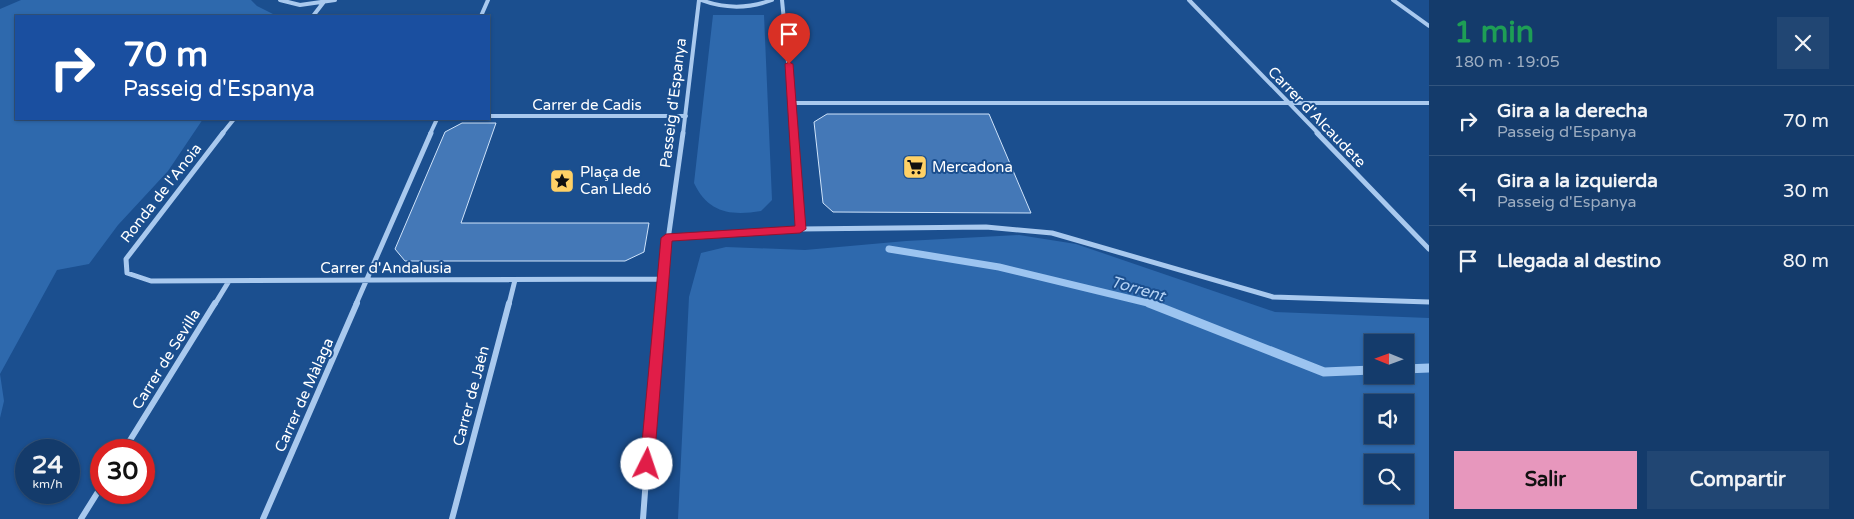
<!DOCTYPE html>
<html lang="es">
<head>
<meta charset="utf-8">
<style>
	body { margin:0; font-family:"Varela Round",sans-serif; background:#214673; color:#f1f3f6; height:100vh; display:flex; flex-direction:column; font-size:19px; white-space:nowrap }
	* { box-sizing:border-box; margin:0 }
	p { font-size:16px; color:#9dadc1 }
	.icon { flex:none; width:28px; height:28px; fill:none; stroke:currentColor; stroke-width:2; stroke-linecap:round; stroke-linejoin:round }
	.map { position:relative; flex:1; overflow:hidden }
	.panel { display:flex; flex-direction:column; background:#143b6b; width:425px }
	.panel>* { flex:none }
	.banner { position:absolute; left:15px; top:15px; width:475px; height:105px; border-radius:0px; box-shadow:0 1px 4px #0004,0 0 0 1px #33557e; background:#1a4fa0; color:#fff; overflow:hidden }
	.needle { width:32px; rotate:271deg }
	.controls { position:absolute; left:1364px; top:334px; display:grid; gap:10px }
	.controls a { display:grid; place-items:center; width:50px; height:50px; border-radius:0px; background:#143b6b; box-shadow:0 1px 4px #0004,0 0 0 1px #33557e; font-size:25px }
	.speed { position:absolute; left:15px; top:439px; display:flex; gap:10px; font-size:25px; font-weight:700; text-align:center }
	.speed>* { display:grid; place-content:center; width:65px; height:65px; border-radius:50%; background:#143b6b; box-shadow:0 1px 4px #0004,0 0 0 1px #33557e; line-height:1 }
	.speed small { font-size:12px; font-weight:400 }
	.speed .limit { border:8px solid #d22; background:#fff; color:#111 }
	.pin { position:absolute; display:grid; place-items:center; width:42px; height:42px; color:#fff; margin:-51px -21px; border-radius:50% 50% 50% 0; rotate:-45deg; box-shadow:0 0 5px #0007 }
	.pin .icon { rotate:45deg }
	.me { position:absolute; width:55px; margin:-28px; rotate:4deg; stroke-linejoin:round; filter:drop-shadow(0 0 4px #0008) }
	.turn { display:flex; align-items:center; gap:18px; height:105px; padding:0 25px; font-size:22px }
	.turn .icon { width:65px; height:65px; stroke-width:2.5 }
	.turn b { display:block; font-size:35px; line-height:42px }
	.round { display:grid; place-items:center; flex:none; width:52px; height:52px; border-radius:0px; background:#214673 }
	.headline { display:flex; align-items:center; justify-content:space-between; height:85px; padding:0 25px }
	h1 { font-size:30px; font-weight:700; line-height:38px; color:#1e9e55 }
	.cta { display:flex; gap:10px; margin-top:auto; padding:10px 25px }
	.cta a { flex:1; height:58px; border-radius:0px; background:#e797bd; color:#111; font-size:20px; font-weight:700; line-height:58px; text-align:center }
	.cta a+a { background:#214673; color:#f1f3f6 }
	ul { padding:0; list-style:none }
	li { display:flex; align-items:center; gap:15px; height:70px; padding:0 25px; border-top:1px solid #33557e }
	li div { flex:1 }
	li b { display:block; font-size:19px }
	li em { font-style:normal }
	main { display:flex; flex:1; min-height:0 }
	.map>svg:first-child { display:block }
	.green { fill:#2e69ad; fill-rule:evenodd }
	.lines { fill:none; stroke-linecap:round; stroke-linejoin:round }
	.stream-far1 { stroke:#9cc4f0; stroke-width:7 }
	.stream { stroke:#9cc4f0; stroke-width:9 }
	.building { fill:#4478b7; stroke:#cfe3fa }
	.minor-far2 { stroke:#a9c9ee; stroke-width:4 }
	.minor-far1 { stroke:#a9c9ee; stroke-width:5 }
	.minor { stroke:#a9c9ee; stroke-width:6 }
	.route { fill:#e11d48; stroke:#92132f }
	.labels { text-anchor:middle; stroke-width:4; stroke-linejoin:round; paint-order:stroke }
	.street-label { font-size:15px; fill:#fff; stroke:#1b4f8f }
	.poi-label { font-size:15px; fill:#fff; stroke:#1b4f8f; text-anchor:start }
	.water-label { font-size:16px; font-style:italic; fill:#b5d3f5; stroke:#1b4f8f }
</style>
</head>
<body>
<main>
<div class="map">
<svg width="1429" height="519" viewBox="0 0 1429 519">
	<rect width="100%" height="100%" fill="#1b4f8f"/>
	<path class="green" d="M21,0H251L257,6L277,16H16V119H203L168,171L118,225L89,264L57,270L0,374L4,401L0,418V9Z
		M713,15H764L772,200L761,211C731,216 708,213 694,183Z
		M1019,235L1076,244L1275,312L1429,318V519H678L689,297L701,253L726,247L805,250L906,241ZM1372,342H1405V375H1372ZM1372,402H1405V435H1372ZM1372,462H1405V495H1372Z"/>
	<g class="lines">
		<path class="stream-far1" d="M889,249L999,267L1152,304"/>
		<path class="stream" d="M1149,303L1324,372L1372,370
			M1405,369L1429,368"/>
	</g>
	<path class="building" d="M827,114H989L1031,213L833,212L823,203L814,122Z
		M462,123H496L461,223H649L644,252L625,261H405L395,249L445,132Z"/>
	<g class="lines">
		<path class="minor-far2" d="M280,0L300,5L335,0
			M701,0C725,9 748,9 772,0
			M782,0L795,134
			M1189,0L1319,134
			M1393,0L1429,26
			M313,16L323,3
			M481,16L488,0
			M793,103H1429
			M489,116H686
			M222,134L234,119
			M430,134L437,119
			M683,134L699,0"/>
		<path class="minor-far1" d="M223,133L126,259L127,273L151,281L661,279
			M795,133L800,229
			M1317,133L1429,249
			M666,238L800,229L986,227L1052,233L1273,297L1429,302
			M215,304L229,281
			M356,304L431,133
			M509,304L515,280
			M659,304L683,133"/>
		<path class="minor" d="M124,450L215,303
			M81,519L101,487
			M263,519L357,303
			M452,519L509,303
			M643,519L659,303"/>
	</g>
	<path class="route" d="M789,62L793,64L806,229L800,233L672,241L654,464L652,468L647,470L642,468L640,464L661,238L666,234L795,226L785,64Z"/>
	<defs>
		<symbol id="supermarket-square" viewBox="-11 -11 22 22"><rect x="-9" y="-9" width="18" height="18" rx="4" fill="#ffd166" stroke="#1b4f8f"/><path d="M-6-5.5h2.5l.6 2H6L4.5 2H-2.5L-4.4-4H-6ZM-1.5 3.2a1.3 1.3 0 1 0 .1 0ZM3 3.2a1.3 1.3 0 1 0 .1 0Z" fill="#111"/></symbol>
		<symbol id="sight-square" viewBox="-11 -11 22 22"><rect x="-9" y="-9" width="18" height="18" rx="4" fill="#ffd166" stroke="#1b4f8f"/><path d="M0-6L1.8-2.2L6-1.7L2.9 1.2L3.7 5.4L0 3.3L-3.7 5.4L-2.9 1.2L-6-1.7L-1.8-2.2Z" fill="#111"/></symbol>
	</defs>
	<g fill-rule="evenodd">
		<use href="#supermarket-square" x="901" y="153" width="28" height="28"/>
		<use href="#sight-square" x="548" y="167" width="28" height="28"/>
	</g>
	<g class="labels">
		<g class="street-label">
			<text transform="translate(673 103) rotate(-83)" y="5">Passeig d'Espanya</text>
			<text x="587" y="110">Carrer de Cadis</text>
			<text transform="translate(1317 117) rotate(46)" y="5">Carrer d'Alcaudete</text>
			<text transform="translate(161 193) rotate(-52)" y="5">Ronda de l'Anoia</text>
			<text x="386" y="273">Carrer d'Andalusia</text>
			<text transform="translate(166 359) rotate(-58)" y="5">Carrer de Sevilla</text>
			<text transform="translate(304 395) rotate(-66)" y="5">Carrer de Màlaga</text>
			<text transform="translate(471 396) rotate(-75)" y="5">Carrer de Jaén</text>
		</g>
		<g class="poi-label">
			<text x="932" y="172">Mercadona</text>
			<text x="580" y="177">Plaça de<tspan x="580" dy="17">Can Lledó</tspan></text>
		</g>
		<g class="water-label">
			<text transform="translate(1138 288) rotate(16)" y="6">Torrent</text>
		</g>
	</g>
</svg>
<div class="controls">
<a><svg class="needle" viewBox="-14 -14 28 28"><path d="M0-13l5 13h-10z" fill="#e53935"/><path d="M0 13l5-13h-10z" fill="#9dadc1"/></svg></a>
<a><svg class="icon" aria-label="sound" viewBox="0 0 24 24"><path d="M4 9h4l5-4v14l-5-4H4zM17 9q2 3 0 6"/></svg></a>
<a><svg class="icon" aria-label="search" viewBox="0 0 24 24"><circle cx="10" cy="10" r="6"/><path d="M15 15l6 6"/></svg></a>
</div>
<div class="speed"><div>24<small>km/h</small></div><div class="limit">30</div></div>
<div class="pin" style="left:789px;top:64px;background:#d93025"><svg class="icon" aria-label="arrive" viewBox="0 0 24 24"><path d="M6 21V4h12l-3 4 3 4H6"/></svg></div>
<svg class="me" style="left:647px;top:464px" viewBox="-20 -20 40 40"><circle r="19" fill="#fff"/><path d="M0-13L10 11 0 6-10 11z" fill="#e11d48"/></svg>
<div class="banner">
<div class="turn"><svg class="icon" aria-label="right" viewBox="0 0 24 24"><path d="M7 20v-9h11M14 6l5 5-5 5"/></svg><div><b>70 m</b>Passeig d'Espanya</div></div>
</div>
</div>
<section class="panel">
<div class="headline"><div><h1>1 min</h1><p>180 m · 19:05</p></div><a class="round"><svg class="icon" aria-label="close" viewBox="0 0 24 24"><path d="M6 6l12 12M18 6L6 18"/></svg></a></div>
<ul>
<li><svg class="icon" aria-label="right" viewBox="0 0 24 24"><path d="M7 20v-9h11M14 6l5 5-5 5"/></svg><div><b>Gira a la derecha</b><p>Passeig d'Espanya</p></div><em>70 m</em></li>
<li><svg class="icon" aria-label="left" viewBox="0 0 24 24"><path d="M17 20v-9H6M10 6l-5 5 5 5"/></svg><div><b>Gira a la izquierda</b><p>Passeig d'Espanya</p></div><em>30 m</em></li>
<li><svg class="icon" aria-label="arrive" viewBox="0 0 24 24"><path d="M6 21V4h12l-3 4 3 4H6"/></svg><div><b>Llegada al destino</b></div><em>80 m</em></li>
</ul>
<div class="cta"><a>Salir</a><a>Compartir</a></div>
</section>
</main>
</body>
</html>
